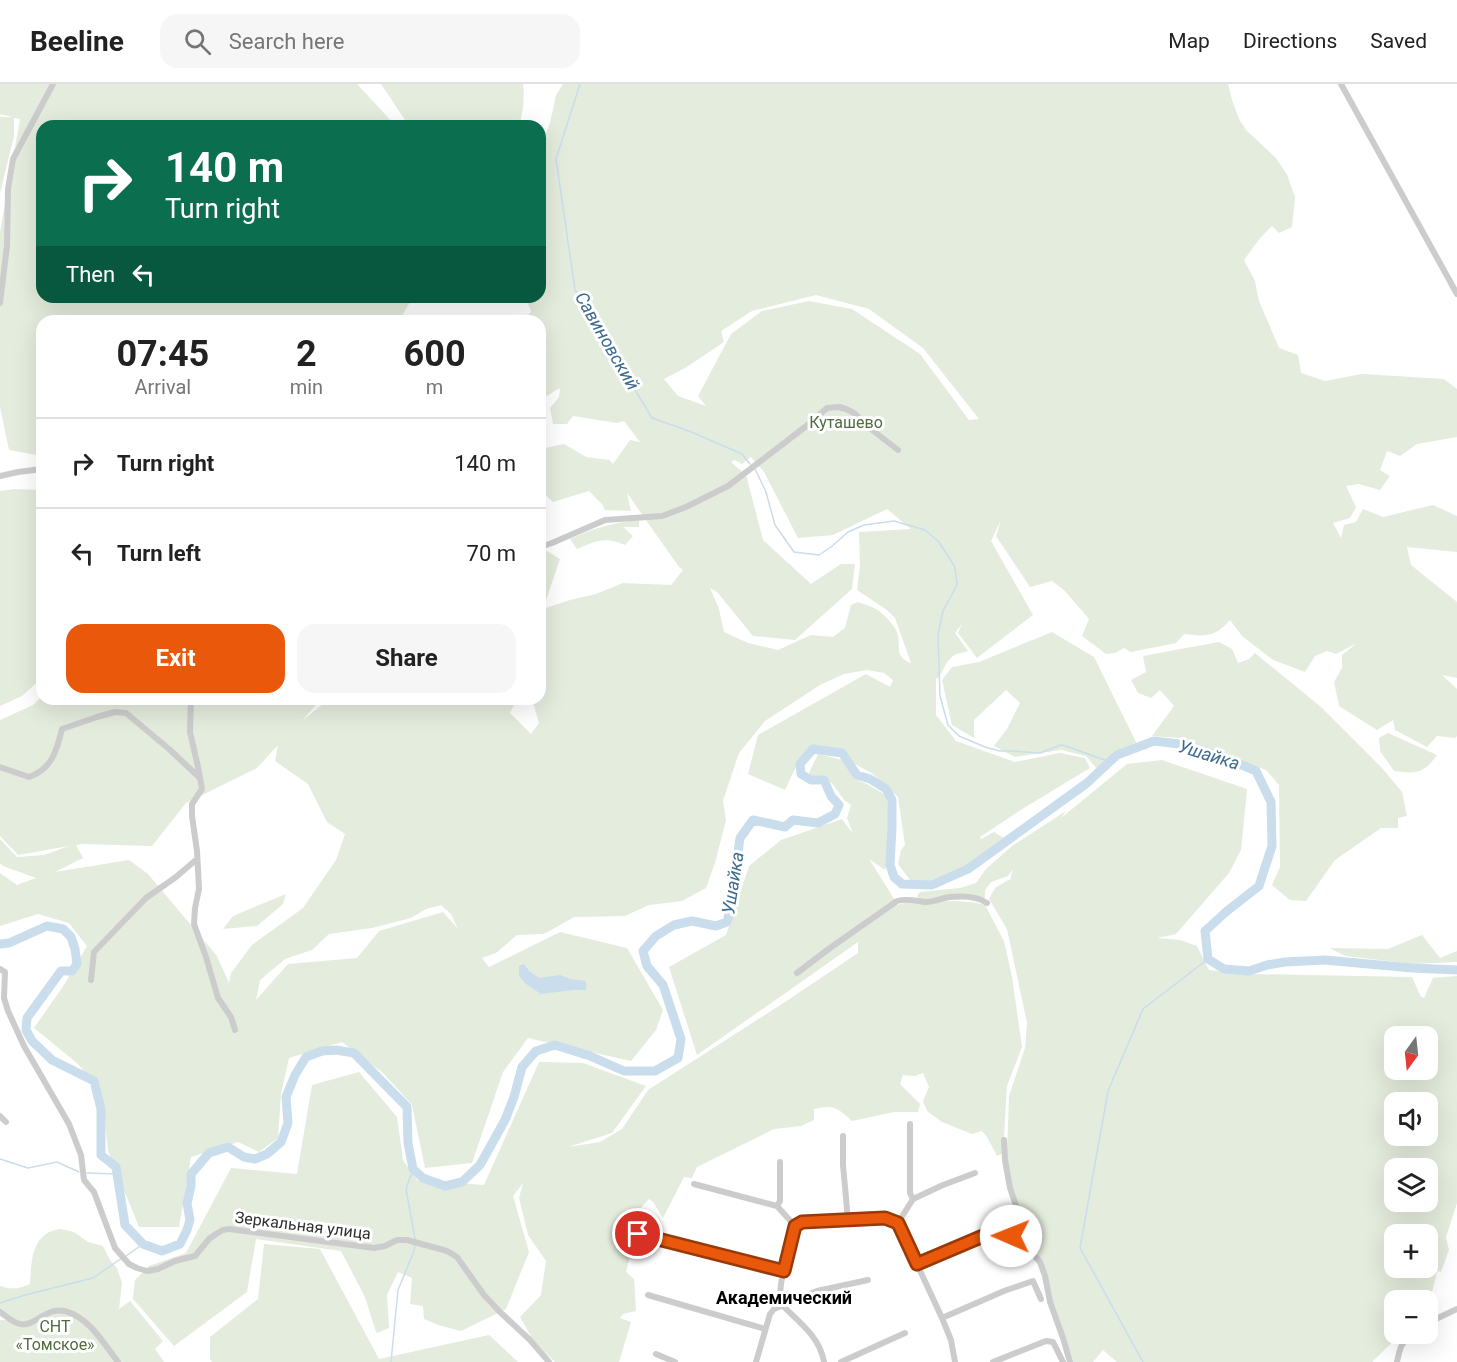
<!DOCTYPE html>
<html lang="en">
<head>
<meta charset="utf-8">
<style>
	body { margin:0; font-family:Roboto,sans-serif; background:#f6f6f6; color:#222; height:100vh; display:flex; flex-direction:column; font-size:22px; white-space:nowrap }
	* { box-sizing:border-box; margin:0 }
	p { font-size:20px; color:#767676 }
	.icon { flex:none; width:33px; height:33px; fill:none; stroke:currentColor; stroke-width:2; stroke-linecap:round; stroke-linejoin:round }
	.map { position:relative; flex:1; overflow:hidden }
	.panel { position:absolute; left:36px; top:231px; width:510px; height:390px; display:flex; flex-direction:column; background:#fff; border-radius:18px; box-shadow:0 6px 24px #0002 }
	.panel>* { flex:none }
	.top-card { position:absolute; left:36px; top:36px; width:510px; height:183px; border-radius:18px; box-shadow:0 6px 24px #0002; background:#0b6e4f; color:#fff; overflow:hidden }
	.needle { width:39px; rotate:195deg }
	.fabs { position:absolute; left:1384px; top:942px; display:grid; gap:12px }
	.fabs a { display:grid; place-items:center; width:54px; height:54px; border-radius:12px; background:#fff; box-shadow:0 6px 24px #0002; font-size:30px }
	.pin { position:absolute; display:grid; place-items:center; width:51px; height:51px; color:#fff; margin:-26px; border:3px solid #fff; border-radius:50%; box-shadow:0 2px 6px #0007 }
	.me { position:absolute; width:66px; margin:-33px; rotate:271deg; stroke-linejoin:round; filter:drop-shadow(0 0 4px #0008) }
	.turn { display:flex; align-items:center; gap:21px; height:126px; padding:0 30px; font-size:27px }
	.turn .icon { width:78px; height:78px; stroke-width:2.5 }
	.turn b { display:block; font-size:42px; line-height:51px }
	.then { display:flex; align-items:center; height:57px; padding:0 30px; background:#0003; gap:12px; font-size:22px }
	.eta { display:flex; justify-content:space-evenly; align-items:center; height:102px; text-align:center }
	.eta b { font-size:36px; font-weight:700; line-height:42px }
	.action { display:flex; gap:12px; margin-top:auto; padding:12px 30px }
	.action a { flex:1; height:69px; border-radius:18px; background:#ea580c; color:#fff; font-size:24px; font-weight:700; line-height:69px; text-align:center }
	.action a+a { background:#f6f6f6; color:#222 }
	ul { padding:0; list-style:none }
	li { display:flex; align-items:center; gap:18px; height:90px; padding:0 30px; border-top:2px solid #e0e0e0 }
	li div { flex:1 }
	li b { display:block; font-size:22px }
	li em { font-style:normal }
	header { display:flex; align-items:center; gap:36px; box-sizing:border-box; height:84px; padding:0 30px; background:#fff; border-bottom:2px solid #e0e0e0 }
	header strong { font-size:28px }
	nav { display:flex; gap:33px; margin-inline-start:auto; font-size:21px }
	.search { width:420px; height:54px; background:#f6f6f6; display:flex; align-items:center; gap:15px; box-sizing:border-box; padding:0 21px; border-radius:18px; color:#767676; font-size:22px }
	.map>svg:first-child { display:block }
	.green { fill:#e4ecdd; fill-rule:evenodd }
	.water { fill:#c9ddec }
	.lines { fill:none; stroke-linecap:round; stroke-linejoin:round }
	.stream { stroke:#c9ddec; stroke-width:1.5 }
	.river { stroke:#c9ddec; stroke-width:9 }
	.minor { stroke:#ccc; stroke-width:6 }
	.route-casing { stroke:#983908; stroke-width:15 }
	.route { stroke:#ea580c; stroke-width:10 }
	.labels { text-anchor:middle; stroke-width:6; stroke-linejoin:round; paint-order:stroke }
	.park-label { font-size:16px; fill:#506b3c; stroke:#fff }
	.street-label { font-size:16px; fill:#2f2f2f; stroke:#fff }
	.water-label { font-size:18px; font-style:italic; fill:#3d6c91; stroke:#fff }
	.neighbourhood-label { font-size:18px; font-weight:bold; fill:#000; stroke:#fff }
</style>
</head>
<body>
<header>
<strong>Beeline</strong>
<div class="search"><svg class="icon" aria-label="search" viewBox="0 0 24 24"><circle cx="10" cy="10" r="6"/><path d="M15 15l6 6"/></svg>Search here</div>
<nav><a>Map</a><a>Directions</a><a>Saved</a></nav>
</header>
<div class="map">
<svg width="1457" height="1278" viewBox="0 0 1457 1278">
	<rect width="100%" height="100%" fill="#fff"/>
	<path class="green" d="M0,0H357L396,42H42V213H413L399,237H42V372L9,366L0,323V148L20,35L14,34V52L0,109V33H12L0,30Z
		M381,0H523C525,13 523,29 519,42H409Z
		M563,0H1228L1232,16L1239,35L1246,46L1276,74L1287,91L1295,113L1292,143L1279,149L1272,142L1260,154L1244,176L1255,197L1259,217L1279,264L1298,271L1301,289L1325,297L1362,290L1444,295L1457,305V353L1417,360L1400,372L1387,367L1380,386L1390,392L1380,406L1359,400L1346,402L1356,423L1350,434L1333,439L1341,454L1344,441L1356,438L1363,425L1383,433L1433,421L1457,432V468L1407,463L1411,481L1457,518V594L1442,591L1457,605V652L1455,654L1437,652L1427,663L1395,646L1393,636L1377,646L1339,622L1334,598L1342,584V571L1357,559L1336,570L1327,567L1315,572L1305,588L1273,576L1242,552L1230,536C1214,554 1206,552 1184,550L1176,559L1131,568L1124,564L1115,569L1106,570L1082,552L1089,535L1064,506L1052,497L1030,503L996,452L1001,436L991,457L1033,531L977,574L958,549L962,540L955,549L968,567C963,569 957,569 953,572C945,578 944,587 938,594H936V631L956,657L1015,678L1060,669L1085,674L1090,684L1019,727L980,753L981,755L994,748L1004,754L969,781L942,793L930,798L910,796L898,780L901,766L905,761L898,713L873,690L828,665L800,674L785,706L748,690L758,651L866,590L890,603L893,596L884,589L867,586L844,590L820,601L765,637L739,669L723,717L726,736L715,779L706,804L682,817L649,821L625,832L574,833L544,850L517,851L496,869L482,874L489,883L560,848L627,864L663,926L656,946L631,977L528,954L503,988L472,1079L425,1084L412,1021L383,989L342,958L289,974L281,1010L278,1054L259,1068L238,1058L191,1073L179,1143H139L108,1067L102,1009L78,980L34,944L64,901L87,862L69,839L38,830L0,842V789L17,801L36,794L3,782L0,779V755L17,773L44,771L69,762L18,771L0,752V636L33,621L42,612V615H321L302,637L329,615H517L510,629L531,650L539,639L532,615H540V468L547,467L560,475L543,525L570,516L596,510L623,499L671,501L683,486L679,483L627,409L631,427L605,426L602,420L589,407L553,418L540,406V365L564,360L586,373L609,376L613,380L630,356L640,358L624,337L617,339L573,332L567,340H553L550,324L559,313L560,304L540,316V237H525L531,227L525,213H540V65L550,39L556,11ZM816,211L869,225L923,264L979,335L969,336L920,270L852,225L809,217L762,227L731,250L698,312L706,322L678,312L664,295L685,284L724,258L721,247L752,227ZM751,373L764,388L798,454L833,451L887,425L911,445L859,448L860,482L857,506L887,526L895,534L911,579C892,572 903,560 896,546C893,540 883,529 876,525C871,522 864,520 858,518L851,521L845,544L833,553L811,551L778,566L748,559L724,548L719,525L710,504L717,508L753,552L795,556L852,505L855,480H841L811,500L763,456L746,391L731,378L735,376L742,380ZM278,661L275,677L308,700L327,738L345,750L336,776L303,824L252,861L231,889L229,899L217,872L148,790L129,776L55,788L83,774L76,761L82,760L152,762L186,719L257,684ZM441,821L451,830L458,845L443,828L379,847L357,874L288,880L256,916L260,896L285,875L312,866L329,850L372,844L411,834L426,825Z
		M15,405L42,406V594L22,612L0,622V407Z
		M639,436V443H623L633,452L625,461C605,452 596,457 577,465L570,455C592,445 615,438 639,436Z
		M1052,548L1094,573L1137,660L1115,668L1097,685L1086,672L1061,666L1015,673L994,662L1007,645L1020,619L1006,606L974,636V654L952,641L942,596L952,583L979,578Z
		M1219,558L1232,565L1238,579L1249,575L1255,569L1321,623L1382,684L1402,708L1407,732L1398,734V744H1381L1335,776L1306,817L1290,816L1272,801L1280,783L1279,701L1266,686L1180,654L1152,652L1174,622L1160,606L1151,614L1138,609L1131,596L1146,588L1143,572Z
		M1388,649L1437,671C1424,690 1415,690 1394,687L1380,667L1379,654Z
		M818,670L842,676L855,695L867,700L887,712C889,737 891,761 885,786L869,775L898,821C905,817 914,820 922,819C945,817 963,815 985,821L1004,857L1012,893L1022,963L1007,1002L1003,1069L997,1072L987,1053L982,1047L972,1050L942,1038L927,1027L923,1017L929,1003L923,989L915,992L903,991L900,1000L920,1020L918,1028H894L852,1037C838,1024 833,1020 814,1025V1036L801,1042L774,1045L697,1083L692,1094L684,1093L663,1134L653,1118L649,1115L639,1126L630,1130L625,1144L630,1154L629,1177L626,1188L634,1195L636,1227L623,1230L620,1234L631,1238L619,1278H555L533,1256L520,1233L541,1211L546,1177L528,1151L519,1114L523,1099L513,1112L529,1168L506,1225L461,1247L438,1241L424,1235L423,1222L410,1220L412,1194L398,1188L387,1211L389,1244L377,1249L375,1245L365,1213L341,1167L256,1155L247,1208L174,1262L133,1215L135,1196L149,1182L186,1169L231,1084L297,1090L312,1001L359,988L397,1033L403,1076L417,1096L484,1101L539,978L583,979L646,1002L612,1049L568,1063L600,1058L622,1045L648,1006L785,918L858,869V858L697,971L669,883L726,851L749,782L781,756L842,735L853,750L847,734L851,721L844,716L832,699L813,693L809,689Z
		M1162,676L1247,705L1241,766L1229,789L1176,850L1157,854L1180,856L1197,862L1209,886L1252,890L1412,893L1421,913L1424,914L1433,894L1457,892V1119L1446,1153L1449,1166L1441,1188L1437,1187L1433,1205L1428,1216H1395V1250H1401L1373,1277V1278H1117L1103,1266L1093,1278H1073L1052,1217L1032,1166L1008,1090L1007,1067L1009,1012L1025,964L1027,939L1007,845L989,815L995,804L1008,796H1010L1013,785L1008,792L991,798L985,806V814L920,815L917,812L920,808L960,804L976,799L986,785L1012,762L1066,727L1061,734L1127,680ZM1395,952H1428V986H1395ZM1395,1018H1428V1052H1395ZM1395,1084H1428V1118H1395ZM1395,1150H1428V1184H1395Z
		M286,810L283,820L257,842L223,845L233,832Z
		M1422,851L1440,874L1457,867V878L1413,880L1346,872L1329,864L1388,865Z
		M60,1145L74,1148L88,1158L103,1162L110,1176L117,1184L122,1199L119,1225L130,1217L163,1257L155,1265L164,1278H0V1236H13L0,1230V1202C11,1206 19,1205 30,1200C31,1183 31,1160 46,1150C50,1147 55,1146 60,1145Z
		M264,1160L320,1165L379,1275L489,1251L518,1278H212L210,1275V1253L258,1215Z"/>
	<path class="water" d="M524,880L529,887L539,894L560,891L570,895L586,897V906H573L541,910L526,900L519,892V882Z"/>
	<g class="lines">
		<path class="stream" d="M580,0L556,75L575,206L652,334L689,347L742,370L750,380
			M755,385L766,408L775,441L794,468L819,471L831,463L848,448L864,441L894,437L925,446L939,458L955,483L957,501L943,527L938,551L940,612L948,641L959,652L985,663L1000,667H1013L1040,669L1061,661L1066,662L1110,678
			M0,1075L28,1084L57,1078L79,1088
			M413,1085L406,1105L415,1155
			M87,1089L117,1090
			M126,1172L143,1160
			M0,1219L25,1211L93,1194L122,1174
			M391,1278L398,1206L414,1167L415,1159
			M1143,1278L1080,1164L1108,1007L1143,925L1208,875"/>
		<path class="river" d="M0,860L9,859L47,842L63,845L71,853L75,865L77,880L72,887H61L27,934L26,946L32,957L52,976L94,997L101,1025V1071L116,1083L125,1141L143,1160L162,1167L180,1160L187,1146L190,1136L187,1119L191,1102V1090L209,1069L228,1063L244,1073L255,1075L267,1070L281,1058L288,1039L286,1013L295,991L306,973L322,967L336,966L354,969L407,1023L408,1059L413,1085L423,1094L445,1102L462,1098L480,1081L505,1036L514,1013L522,983L536,967L555,961L590,972L624,987H655L678,974L681,955L663,901L647,882L643,867L656,852L674,841L692,837L716,842L727,838L730,826L740,754L753,736L785,743L793,736L818,739L835,730L839,721L831,712L824,696H811L801,690L800,680L813,665L842,669L857,691L870,695L886,705L892,716V744L890,781L894,793L902,800L932,801L968,785L1087,699L1117,671L1154,657L1187,661L1228,675L1256,687L1271,718L1272,762L1259,802L1227,827L1205,847L1208,875L1224,885L1249,887L1267,881L1285,878L1325,876L1412,884L1457,886"/>
		<path class="minor" d="M1341,0L1457,210
			M0,219L7,162L8,105L13,75L53,0
			M0,392L18,388L42,385
			M540,463L552,459L605,436L662,432L686,423L728,402L805,343L827,324L839,323L846,325L854,329L871,345L898,366
			M191,615L190,648L198,683L202,705L192,720V732L197,767L199,805L195,824L194,840L206,873L218,914L231,933L235,946
			M0,683L29,693C52,685 57,666 62,645L97,633L115,628L126,629L169,665L200,694
			M0,885L5,888L4,914L8,927L24,962L69,1040L81,1071L84,1096L94,1108L115,1164L129,1180L137,1184L147,1187L158,1185L175,1177L195,1172L209,1155L216,1150L223,1146L229,1145L374,1164L385,1162L397,1156H407L447,1167L457,1173L484,1211L500,1228L530,1256L549,1278
			M797,889L830,864L897,817C907,814 916,817 926,818C934,818 942,814 950,813C961,812 977,812 987,819
			M91,896L94,868L146,814L176,793L197,775
			M0,1032L6,1038
			M910,1040V1109L913,1115
			M843,1052V1081L848,1136
			M1004,1056L1005,1076L1010,1104L1032,1169L1040,1178L1045,1192L1050,1218L1063,1254L1070,1278
			M694,1100L777,1122L795,1142
			M777,1122L780,1117V1078
			M898,1139L913,1115L943,1101L975,1089
			M638,1150L784,1187
			M917,1180L1002,1144L1011,1152
			M648,1211L765,1245
			M0,1228C6,1232 13,1239 20,1240C37,1244 47,1217 73,1230C92,1239 105,1261 118,1278
			M942,1234L1004,1207L1033,1197L1041,1215
			M1428,1241L1438,1234L1457,1225
			M656,1270L675,1278
			M756,1278L770,1230L774,1225L817,1207L868,1196
			M824,1278C820,1253 799,1238 782,1221C775,1207 791,1158 795,1142L802,1138L885,1134L898,1139L942,1234L951,1256L955,1278
			M841,1278L905,1249
			M993,1278L1046,1257L1053,1258L1063,1278
			M1397,1278C1400,1263 1401,1258 1414,1250"/>
	</g>
	<g class="lines">
		<defs>
			<path id="route" d="M638,1150L784,1187L795,1142L802,1138L885,1134L898,1139L917,1180L1002,1144L1011,1152"/>
		</defs>
		<use href="#route" class="route-casing"/>
		<use href="#route" class="route"/>
	</g>
	<g class="labels">
		<g class="park-label">
			<text x="846" y="344">Куташево</text>
			<text x="55" y="1248">СНТ<tspan x="55" dy="18">«Томское»</tspan></text>
		</g>
		<g class="street-label">
			<text transform="translate(303 1141) rotate(7)" y="6">Зеркальная улица</text>
		</g>
		<g class="water-label">
			<text transform="translate(607 257) rotate(60)" y="6">Савиновский</text>
			<text transform="translate(1209 671) rotate(17)" y="6">Ушайка</text>
			<text transform="translate(733 799) rotate(-81)" y="6">Ушайка</text>
		</g>
		<g class="neighbourhood-label">
			<text x="784" y="1220">Академический</text>
		</g>
	</g>
</svg>
<div class="fabs">
<a><svg class="needle" viewBox="-14 -14 28 28"><path d="M0-13l5 13h-10z" fill="#e53935"/><path d="M0 13l5-13h-10z" fill="#767676"/></svg></a>
<a><svg class="icon" aria-label="sound" viewBox="0 0 24 24"><path d="M4 9h4l5-4v14l-5-4H4zM17 9q2 3 0 6"/></svg></a>
<a><svg class="icon" aria-label="layers" viewBox="0 0 24 24"><path d="M12 4l9 5-9 5-9-5zM3 14l9 5 9-5"/></svg></a>
<a>+</a>
<a>−</a>
</div>
<div class="pin" style="left:638px;top:1150px;background:#d93025"><svg class="icon" aria-label="arrive" viewBox="0 0 24 24"><path d="M6 21V4h12l-3 4 3 4H6"/></svg></div>
<svg class="me" style="left:1011px;top:1152px" viewBox="-20 -20 40 40"><circle r="19" fill="#fff"/><path d="M0-13L10 11 0 6-10 11z" fill="#ea580c"/></svg>
<div class="top-card">
<div class="turn"><svg class="icon" aria-label="right" viewBox="0 0 24 24"><path d="M7 20v-9h11M14 6l5 5-5 5"/></svg><div><b>140 m</b>Turn right</div></div>
<div class="then">Then<svg class="icon" aria-label="left" viewBox="0 0 24 24"><path d="M17 20v-9H6M10 6l-5 5 5 5"/></svg></div>
</div>
<section class="panel">
<div class="eta">
<div><b>07:45</b><p>Arrival</p></div>
<div><b>2</b><p>min</p></div>
<div><b>600</b><p>m</p></div>
</div>
<ul>
<li><svg class="icon" aria-label="right" viewBox="0 0 24 24"><path d="M7 20v-9h11M14 6l5 5-5 5"/></svg><div><b>Turn right</b></div><em>140 m</em></li>
<li><svg class="icon" aria-label="left" viewBox="0 0 24 24"><path d="M17 20v-9H6M10 6l-5 5 5 5"/></svg><div><b>Turn left</b></div><em>70 m</em></li>
</ul>
<div class="action"><a>Exit</a><a>Share</a></div>
</section>
</div>
</body>
</html>
